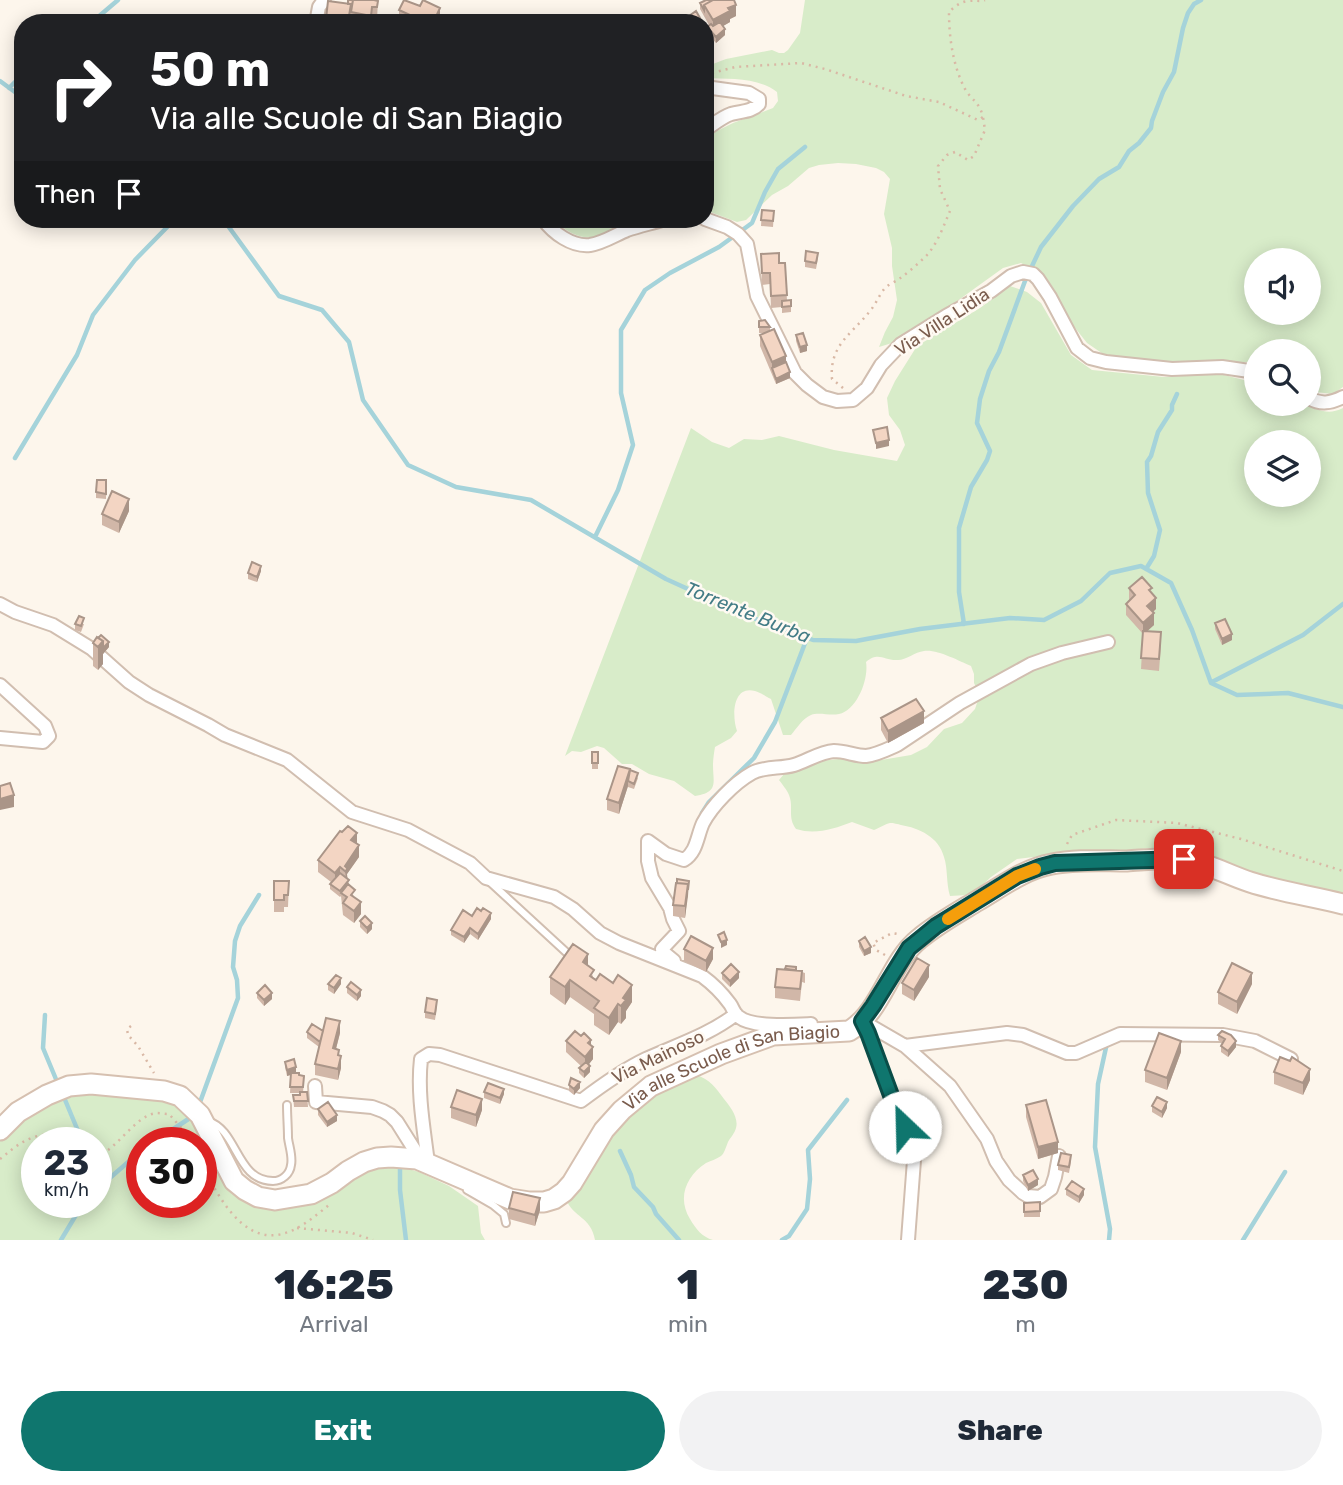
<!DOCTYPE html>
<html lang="en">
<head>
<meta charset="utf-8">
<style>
	body { margin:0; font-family:Rubik,sans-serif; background:#f2f2f3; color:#1f2937; height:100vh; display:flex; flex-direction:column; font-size:26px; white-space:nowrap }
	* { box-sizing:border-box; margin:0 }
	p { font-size:23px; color:#747a83 }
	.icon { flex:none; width:38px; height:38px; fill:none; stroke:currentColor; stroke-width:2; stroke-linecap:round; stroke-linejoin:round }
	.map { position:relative; height:1240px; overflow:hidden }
	.drawer { display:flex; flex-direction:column; background:#fff; flex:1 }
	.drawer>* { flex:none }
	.guide { position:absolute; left:14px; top:14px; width:700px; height:214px; border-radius:28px; box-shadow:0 4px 18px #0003; background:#202124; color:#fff; overflow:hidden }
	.tools { position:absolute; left:1244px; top:248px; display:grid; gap:14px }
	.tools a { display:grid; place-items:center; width:77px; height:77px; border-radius:50%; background:#fff; box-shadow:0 4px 18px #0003; font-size:35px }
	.speed { position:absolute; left:21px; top:1127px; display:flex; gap:14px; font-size:35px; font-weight:700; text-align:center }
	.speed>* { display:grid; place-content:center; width:91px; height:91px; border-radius:50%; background:#fff; box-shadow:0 4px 18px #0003; line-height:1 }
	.speed small { font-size:18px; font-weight:400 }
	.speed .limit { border:10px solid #d22; background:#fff; color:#111 }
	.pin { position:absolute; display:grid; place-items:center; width:60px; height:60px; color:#fff; margin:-30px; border-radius:14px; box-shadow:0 4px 10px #0006 }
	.me { position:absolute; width:77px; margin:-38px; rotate:336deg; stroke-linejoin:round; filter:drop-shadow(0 0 5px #0008) }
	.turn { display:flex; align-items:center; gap:24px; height:147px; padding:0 21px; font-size:32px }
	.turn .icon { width:91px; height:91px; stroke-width:2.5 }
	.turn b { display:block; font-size:49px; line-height:60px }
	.then { display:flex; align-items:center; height:66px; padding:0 21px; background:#0003; gap:14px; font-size:26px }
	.eta { display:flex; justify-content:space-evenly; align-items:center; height:119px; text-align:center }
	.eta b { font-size:42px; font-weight:800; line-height:49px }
	.cta { display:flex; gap:14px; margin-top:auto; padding:14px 21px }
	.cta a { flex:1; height:80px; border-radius:42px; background:#0f766e; color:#fff; font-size:28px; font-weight:800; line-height:80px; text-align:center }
	.cta a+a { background:#f2f2f3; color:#1f2937 }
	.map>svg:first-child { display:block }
	.green { fill:#d8ecc9; fill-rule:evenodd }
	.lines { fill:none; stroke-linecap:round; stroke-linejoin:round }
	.stream { stroke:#a5d3da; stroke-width:4.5 }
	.lane-casing { stroke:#d1beb0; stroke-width:10 }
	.street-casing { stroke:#d1beb0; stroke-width:16 }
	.secondary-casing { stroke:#d6c0b0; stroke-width:23 }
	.path { stroke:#d9b8a5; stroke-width:2.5; stroke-dasharray:2 5; stroke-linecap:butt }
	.lane { stroke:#fff; stroke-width:6 }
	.street { stroke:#fff; stroke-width:12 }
	.secondary { stroke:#fff; stroke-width:19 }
	.path-bridge { stroke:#d9b8a5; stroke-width:2.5; stroke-dasharray:2 5; stroke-linecap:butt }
	.wall { fill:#d1b7a8 }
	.shaded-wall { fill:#aa9588 }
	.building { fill:#f3d5c3; stroke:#aa9588; stroke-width:2 }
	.route-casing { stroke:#0a4d48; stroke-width:18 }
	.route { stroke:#0f766e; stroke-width:12 }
	.slow { stroke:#f59e0b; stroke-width:12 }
	.labels { text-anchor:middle; stroke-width:5; stroke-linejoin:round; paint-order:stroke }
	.street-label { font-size:18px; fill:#7a5c4d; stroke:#fffaf3 }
	.water-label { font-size:19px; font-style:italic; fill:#437c86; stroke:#fffaf3 }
</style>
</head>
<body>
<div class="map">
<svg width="1343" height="1240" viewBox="0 0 1343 1240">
	<rect width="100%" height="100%" fill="#fdf6ec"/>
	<path class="green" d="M805,0H1343V387L1333,394L1315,392L1309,389V352H1256V365L1249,362H1171L1106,356L1087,343L1072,324L1054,289L1045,276L1021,263L1003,268L960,299L892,343L879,347L885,332L893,317L897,300L892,266V248L884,214L890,179L884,172L876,168L856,164L838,163L819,165L809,168L788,186L772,195L746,220L737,222L705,210V137L733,123L773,108L778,101L777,92C757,77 729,79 705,78V67L726,59L772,50L779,53H784L788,50L800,33ZM1256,261H1309V313H1256Z
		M553,219H561L566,222L582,223L590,219H639C603,234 588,252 553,219Z
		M1010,286L1027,292L1041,303L1071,355L1092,370L1164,377L1220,374L1256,383V404C1268,404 1294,402 1304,405C1319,409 1327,416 1343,408V898L1250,873L1183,845L1111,852L1050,855L1017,859L991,877L975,892L967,895L950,896C946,883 948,869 944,857C939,837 919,828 901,825C899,824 892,823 890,823C885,824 879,828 874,830L852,822C834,829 815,835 796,829C787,817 794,807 789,795C787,790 782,784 779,780L784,774L820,761L848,758L875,761L911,755L927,747L944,729L962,723L975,709L978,700V691L974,683V674L971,666C959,661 937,649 924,651C915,652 906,660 898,660C884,661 879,651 866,662C869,679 857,710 839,714C830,716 819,712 811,715C803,718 797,728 791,735H783L771,699C766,697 760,692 755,691C732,685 732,717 737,731L731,738L715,747C714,753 713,760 713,765C713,783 719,792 695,796L674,781L649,774L632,764H622L604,748L597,746L581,752L572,751L565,756L691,428L712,442L729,448L744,439L762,440L779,436L834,450L897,461L905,445L900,430L889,415L887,398L895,381L917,346L980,308ZM1256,443H1309V495H1256Z
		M696,1075C710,1079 716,1088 724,1099C730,1106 739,1118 736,1128C735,1133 730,1138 728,1142C726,1147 724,1154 721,1156C717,1159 710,1161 706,1163C686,1176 677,1198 690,1219C696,1229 702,1237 713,1240H595C591,1216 573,1218 566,1199L638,1100Z
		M81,1090L173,1101L188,1111L263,1204L367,1171L394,1165L419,1172L449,1186L478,1206L481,1233L485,1240H0V1138L26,1110ZM37,1143H96V1202H37ZM142,1143H201V1202H142Z"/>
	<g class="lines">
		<path class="stream" d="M91,23L118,0
			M0,81L23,98
			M9,88L23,74
			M223,219L279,296L322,310L349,342L363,400L408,465L456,487L531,500L666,579L745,615L813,640L856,641L920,629L1010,618L1044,620L1081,601L1110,573L1141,566L1171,583L1192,630L1211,683L1237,695L1288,693L1343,707
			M15,458L77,355L93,315L135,260L175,219
			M595,537L618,490L633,445L621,393V330L645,290L670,273L719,247L752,223L765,192L778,169L805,147
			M1146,569L1154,556L1160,530L1148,493L1147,462L1151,456L1158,432L1172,410V405L1177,394
			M964,624L959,592V528L971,487L987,460L990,451L977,423L980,399L989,371L999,352L1025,281L1041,247L1073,206L1099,179L1119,167L1129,151L1139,143L1151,128L1152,121L1163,92L1174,72L1183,28L1188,13L1194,4L1201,0
			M1212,682L1303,635L1343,604
			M702,813L709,802L754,758L775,722L807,638
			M45,1015L43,1048L58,1084
			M1107,1043L1098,1084L1095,1147L1110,1229L1109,1240
			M63,1095L83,1143
			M199,1105L238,998L237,980L233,967L235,941L240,926L259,895
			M152,1143L190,1118L192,1115
			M620,1151L631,1175L634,1187L653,1207L656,1214L679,1240
			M400,1164V1190L406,1240
			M96,1172L101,1184
			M96,1190L142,1150
			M61,1240L79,1210L86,1202
			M782,1240L789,1236L807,1209L810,1179L808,1150L847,1100
			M1243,1240L1285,1172"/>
		<defs>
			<path id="lane" d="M490,882L566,952
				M208,1121C238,1130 236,1181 273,1181C282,1181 290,1174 291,1165C293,1157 289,1146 288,1138C288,1127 287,1116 287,1105
				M467,1190L493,1205L504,1214L506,1223"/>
			<path id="street" d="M316,23L319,7L324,0
				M705,87L749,93L759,99V104C752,112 742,111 731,114C722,117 714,124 705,130
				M543,219C553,233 572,247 590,245C603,243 615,235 627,230C639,226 652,223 665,219
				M705,219L727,227L738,234L747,244L757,296L795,373L807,385L823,397L837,401L853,400L867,388L881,365L901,344L946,316L991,291L1011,276L1023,272L1033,274L1038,279L1050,297L1077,348L1090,358L1106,362L1172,369L1222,367L1256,372
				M1309,398C1321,405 1331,403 1343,397
				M0,604L15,612L53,625L92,649L129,682L149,695L208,725L225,735L287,760L352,812L408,830L470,863L486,878L554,897L573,909L600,933L619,943L702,976C713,984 722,993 730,1004C733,1008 734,1014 739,1017C753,1028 793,1025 811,1024
				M0,685L45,726L49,736L43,742L0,738
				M674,961L663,952L662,949L679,931L673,919L670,908L652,878L648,861V841L666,854L684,860C697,852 697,836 703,823C712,806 734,783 752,773C765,766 780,769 794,765C807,761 820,752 834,751C845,751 856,756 866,756C876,755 888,749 897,745L960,703L1031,664L1062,653L1108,642
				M857,1021H862L905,1046L950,1086L987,1139L996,1161L1009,1180L1023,1193L1028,1196L1040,1197L1051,1189L1055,1177L1059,1156
				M862,1021L868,1033L899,1117L910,1134L915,1147L908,1240
				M905,1046L1007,1033L1023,1035L1067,1053H1076L1120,1034L1223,1035L1255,1041L1291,1059
				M315,1086L316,1102L372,1107L383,1111L390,1115L397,1122L414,1149L417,1159
				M428,1163C424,1130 417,1093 421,1059L429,1054L440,1055L581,1101C602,1085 623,1070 646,1059C677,1045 709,1035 736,1014"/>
			<g id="secondary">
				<path id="s1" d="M0,1130L18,1112L47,1095L69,1086L91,1084L164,1091L180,1096L200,1115L234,1181L245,1190L258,1197L275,1200L311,1194L332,1183L348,1171L364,1162L377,1158L391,1157L417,1159L510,1199L529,1202H544L554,1199L564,1192L572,1183L604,1130L622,1110L651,1086L721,1054L773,1035L849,1031C881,1013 890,962 919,939C937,924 957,913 977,901C1001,887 1024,869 1052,864C1076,859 1102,861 1127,861C1145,860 1166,857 1185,860C1208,863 1228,875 1250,882C1281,892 1312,896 1343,904"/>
			</g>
		</defs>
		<use href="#lane" class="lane-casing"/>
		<use href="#street" class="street-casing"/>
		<use href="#secondary" class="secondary-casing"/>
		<path class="path" d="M712,73L735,67L801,63L825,69L906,96L939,102L978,120L983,117C979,101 972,101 965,89C953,66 949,38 949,12C954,7 961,1 969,1C976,0 979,2 985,0
			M843,388L832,379C829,345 852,334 870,311C876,304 879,295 885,288C889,284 895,282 899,279C909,272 919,263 928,254C938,242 944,225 950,211L940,189L938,166L947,155L955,152L968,160L974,156L985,130L983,117
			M1067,844L1072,835L1116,820L1177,823L1241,839L1343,871
			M885,955L876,950L873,943L892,933L898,934
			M131,1026L127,1029L128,1035L138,1046L154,1073
			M96,1157C118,1149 135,1115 157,1113C161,1113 165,1114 169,1114L184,1131L190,1143
			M0,1159C16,1146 27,1136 49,1134L61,1143
			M201,1164C216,1191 239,1240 277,1235C297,1232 314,1217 329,1205
			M297,1228L352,1233L373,1240"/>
		<use href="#lane" class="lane"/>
		<use href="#street" class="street"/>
		<use href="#secondary" class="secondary"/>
		<path class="path-bridge" d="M894,960L907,965"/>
	</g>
	<path class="wall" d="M375,1H378L377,19L372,18L371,23H326V19L348,4Z
		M700,3L736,16L730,19V22L723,26L725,35L716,43L707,33V27L709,25L700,9Z
		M399,10L440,20L439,23H401L399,22Z
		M762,210L774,211L773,227L761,226Z
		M761,254L779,263H785L787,301L791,300V312L782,313V307L771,308L770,284L762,285Z
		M818,258L816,269L805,267V261Z
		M759,327H770V330L786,362L790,378L776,384L760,346V335L764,333H759Z
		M796,335L807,351L800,353L796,341Z
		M106,480V499L96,498V492Z
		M129,511L119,533L102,525V514Z
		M261,571L257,582L248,579V573Z
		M1129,588L1152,593L1156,609L1153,612L1154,625L1147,631L1161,644L1159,671L1141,669L1143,634L1126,615V604L1129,600Z
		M1215,623L1232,640L1222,645L1215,629Z
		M75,624H84L81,632L75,630Z
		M93,643L109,647L103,654V653V664L98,670L93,666Z
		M881,718L924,723L888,743L881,730Z
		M592,752H598V769H592Z
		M630,770L638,778L634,789L628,787V786L619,814L607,810V799Z
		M357,844L359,857L347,874L349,885L361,914L354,923L343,915L341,896L340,897L330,889V884L331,882L318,872V860Z
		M289,881L288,907H284V912H274V900Z
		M689,881L685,918L673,916V905Z
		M472,916L491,919L478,940L470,934L464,943L451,935V930Z
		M360,921L372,929L367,934L360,927Z
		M859,941L871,953L864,956L859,947Z
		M684,949L713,959L706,972L684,961Z
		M588,965L594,979L632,1002L626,1011V1018L621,1024L618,1022L609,1035L594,1025V1014L570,997L565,1005L550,994V977Z
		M796,970L805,973V983L802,982L800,1001L775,998V987Z
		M722,973L739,978L730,987L722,979Z
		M929,977L914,1001L902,994V983Z
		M328,984H341L334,994L328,990Z
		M1252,984L1237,1014L1218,1004V992Z
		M347,987L361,996L357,1001L347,993Z
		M257,993L272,999L264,1006L257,998Z
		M437,1006L435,1020L425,1018V1012Z
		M323,1031L340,1033L336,1049L339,1055L341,1068L338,1080L315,1075V1064L319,1047L307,1038V1032Z
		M1218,1035L1236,1047L1228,1057L1221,1052V1046L1222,1043L1218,1040Z
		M566,1041L591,1045L593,1059L589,1064L590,1072L584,1078L579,1073V1068L581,1066L566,1052Z
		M1181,1052L1167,1090L1145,1082V1070Z
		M285,1062L299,1075L304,1082L303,1092H307L308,1107H294L293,1095H300V1093H290L291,1075L287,1076L285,1067Z
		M1274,1072L1310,1080L1303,1095L1274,1084Z
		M569,1085L580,1088L574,1095L569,1091Z
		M484,1092L504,1094L500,1104L484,1098Z
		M1026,1105L1058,1153L1038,1159L1026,1117Z
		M1152,1106L1167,1108L1162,1118L1152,1112Z
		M451,1107L482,1110L476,1127L451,1118Z
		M318,1109L337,1121L327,1127L318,1115Z
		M1071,1161L1069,1173L1058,1170V1165Z
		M1023,1175L1038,1185L1028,1191L1023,1181Z
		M1066,1189L1084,1195L1079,1203L1066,1195Z
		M1040,1202V1217H1024V1203Z
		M509,1208L540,1210L535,1226L509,1219Z"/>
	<path class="shaded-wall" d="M736,5V16L730,19V22L713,32V20L728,8Z
		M440,8V20L439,23H433Z
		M725,29V35L716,43V37Z
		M807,345V351L800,353V347Z
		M786,356V368H772V362Z
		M790,372V378L776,384V379Z
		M889,440V446L876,449V443Z
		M129,499V511L119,533V522Z
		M261,566V571L257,582V577Z
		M1156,598V609L1147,617V606Z
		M1154,613V625L1143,635V623Z
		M1232,634V640L1222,645V639Z
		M103,641V664L98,670V647Z
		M109,642V647L103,654V648Z
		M924,711V723L888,743V731Z
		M630,769V781H628V786L619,814V803Z
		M14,795V807L0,810V799Z
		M357,833V844L351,840Z
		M359,845V857L347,874V880L346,883L345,866Z
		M340,867V879L335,885V873Z
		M689,881L688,896L685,918V906Z
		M361,902V914L354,923V911Z
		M491,913V919L478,940V934Z
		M372,923V929L367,934V928Z
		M470,928V934L464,943V937Z
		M727,940V945L721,948V942Z
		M871,947V953L864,956V951Z
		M713,948V959L706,972V961Z
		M588,954V971L583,962Z
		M929,965V977L914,1001V990Z
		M739,972V978L730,987V981Z
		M1252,973V984L1237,1014V1002Z
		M341,978V984L334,994V988Z
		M570,980V997L565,1005V987Z
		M632,985V1002L626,1011V1018L621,1024V1006L623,998Z
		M361,990V996L357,1001V995Z
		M272,993V999L264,1006V1000Z
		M618,1004V1022L609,1035V1018Z
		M340,1021V1033L333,1060V1048Z
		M591,1040V1050L593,1047V1059L585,1069V1057L588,1043Z
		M1181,1041V1052L1167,1090V1078Z
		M1236,1041V1047L1228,1057V1051Z
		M341,1056V1068L338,1080V1069Z
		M590,1066V1072L584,1078V1072Z
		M296,1067V1073L287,1076V1070Z
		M1310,1069V1080L1303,1095V1083Z
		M580,1082V1088L574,1095V1089Z
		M504,1089V1094L500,1104V1098Z
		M482,1099V1110L476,1127V1115Z
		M1167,1102V1108L1162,1118V1112Z
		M337,1115V1121L327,1127V1122Z
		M1058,1142V1153L1038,1159V1147Z
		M1038,1179V1185L1028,1191V1185Z
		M1084,1189V1195L1079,1203V1197Z
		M540,1198V1210L535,1226V1215Z"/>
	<path class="building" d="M348,0H353L351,10V4H348Z
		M353,0H374L378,1L377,7H372L371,16L351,12Z
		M404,0L420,6L423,0L440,8L433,23H406L410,15L399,10Z
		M706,0H713L704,5V10L700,3Z
		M713,0H734L736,5L728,8L730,11L713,20L704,5Z
		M328,1L351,4L348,22L326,19Z
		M696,11L700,18L693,23L689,16Z
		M351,18L364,21L363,23H350Z
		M720,22L725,29L716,37L707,27L711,24L713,26Z
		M762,210L774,211L773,221L761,220Z
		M806,251L818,253L816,263L805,261Z
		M779,253V263H785L787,295L771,296L770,273H762L761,254Z
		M791,300V306L782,307V301Z
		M765,320L770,327H759V321Z
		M774,329L786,356L772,362L760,335Z
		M803,333L807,345L800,347L796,335Z
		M786,362L790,372L776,379L772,368Z
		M887,427L889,440L876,443L873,430Z
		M97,480H106V494L96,492Z
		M112,491L129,499L119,522L102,514Z
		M252,562L261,566L257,577L248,573Z
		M1142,577L1152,588L1149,590L1156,598L1147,606L1154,613L1143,623L1126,604L1135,595L1129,588Z
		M79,616L84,618L81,626L75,624Z
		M1225,619L1232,634L1222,639L1215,623Z
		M1143,631L1161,632L1159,659L1141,658Z
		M101,635L109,642L103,648V641L98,638Z
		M97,637L103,641L98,647L93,643Z
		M916,699L924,711L888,731L881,718Z
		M592,752H598V763H592Z
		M618,766L630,769L619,803L607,799Z
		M630,770L638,773L634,784L628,781Z
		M10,783L14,795L0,799V786Z
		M348,826L357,833L351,840L359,845L345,866L347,868L346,872L340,867L335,873L318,860L340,831L342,832Z
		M340,873L349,880L340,891L330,884Z
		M677,879L689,881L688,890V884L677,883Z
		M274,881H289L288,895H284V900H274Z
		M676,883L688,884L685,906L673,905Z
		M348,884L355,890L351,895L361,902L354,911L343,903L347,897L341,893Z
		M477,908L481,911L483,908L491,913L478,934L470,928L464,937L451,930L463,910L472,916Z
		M365,916L372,923L367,928L360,921Z
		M724,932L727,940L721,942L718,935Z
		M691,936L713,948L706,961L684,949Z
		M865,937L871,947L864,951L859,941Z
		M573,944L588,954L583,962L594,970L590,976L596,980L600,974L613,983L618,975L632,985L623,998L626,1000L621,1006L618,1004L609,1018L594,1008L599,1001L570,980L565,987L550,977Z
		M917,958L929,965L914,990L902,983Z
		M1232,963L1252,973L1237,1002L1218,992Z
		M731,964L739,972L730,981L722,973Z
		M786,966L796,967V970L785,969Z
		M777,969L802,971L800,989L775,987Z
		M336,975L341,978L334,988L328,984Z
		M351,982L361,990L357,995L347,987Z
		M265,985L272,993L264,1000L257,993Z
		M427,998L437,1000L435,1014L425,1012Z
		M326,1018L340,1021L333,1048L339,1050L338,1055L341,1056L338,1069L315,1064Z
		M312,1024L323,1031L320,1042L307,1032Z
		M575,1031L581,1036L584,1033L591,1040L588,1043L593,1047L585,1057L566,1041Z
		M1222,1031L1231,1035L1236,1041L1228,1051L1221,1046L1225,1039L1218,1035Z
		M1159,1033L1181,1041L1167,1078L1145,1070Z
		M1280,1057L1290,1061L1292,1057L1310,1069L1303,1083L1274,1072Z
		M294,1059L296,1067L287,1070L285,1062Z
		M586,1062L590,1066L584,1072L579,1068Z
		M291,1073H299V1075L304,1076L303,1087H290Z
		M571,1078L580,1082L574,1089L569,1085Z
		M488,1083L504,1089L500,1098L484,1092Z
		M457,1090L482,1099L476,1115L451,1107Z
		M300,1092H307L308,1101H294L293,1095H300Z
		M1157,1097L1167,1102L1162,1112L1152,1106Z
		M1046,1100L1058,1142L1038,1147L1026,1105Z
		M328,1102L337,1115L327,1122L318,1109Z
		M1061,1153L1071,1155L1069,1167L1058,1165Z
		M1033,1170L1038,1179L1028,1185L1023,1175Z
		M1072,1181L1084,1189L1079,1197L1066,1189Z
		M513,1192L540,1198L535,1215L509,1208Z
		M1040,1202V1211L1024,1212V1203Z"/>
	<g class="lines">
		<defs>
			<path id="route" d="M905,1127L899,1117L868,1033L862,1021L873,1006L909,948L936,926L1017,876L1040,867L1055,863L1184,859"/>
		</defs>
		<use href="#route" class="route-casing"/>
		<use href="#route" class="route"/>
		<path class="slow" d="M948,919L1017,876L1035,869"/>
	</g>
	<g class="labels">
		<g class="street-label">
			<text transform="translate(942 322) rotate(-33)" y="6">Via Villa Lidia</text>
			<text transform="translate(658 1057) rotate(-26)" y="6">Via Mainoso</text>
			<text dy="6" stroke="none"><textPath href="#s1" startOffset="875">Via alle Scuole di San Biagio</textPath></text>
		</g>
		<g class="water-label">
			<text transform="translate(748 612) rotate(22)" y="7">Torrente Burba</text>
		</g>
	</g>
</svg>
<div class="tools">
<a><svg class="icon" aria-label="sound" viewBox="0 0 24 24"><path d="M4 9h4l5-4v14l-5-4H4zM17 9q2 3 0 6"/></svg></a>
<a><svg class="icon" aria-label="search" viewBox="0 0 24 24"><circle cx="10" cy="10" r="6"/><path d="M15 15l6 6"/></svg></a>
<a><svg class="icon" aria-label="layers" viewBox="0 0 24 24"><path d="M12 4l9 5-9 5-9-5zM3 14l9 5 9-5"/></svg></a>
</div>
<div class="speed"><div>23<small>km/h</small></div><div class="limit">30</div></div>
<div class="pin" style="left:1184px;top:859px;background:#d93025"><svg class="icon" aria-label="arrive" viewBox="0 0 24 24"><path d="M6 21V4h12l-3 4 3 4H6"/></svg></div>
<svg class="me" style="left:905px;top:1127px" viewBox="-20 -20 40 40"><circle r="19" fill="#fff"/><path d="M0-13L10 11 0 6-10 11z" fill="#0f766e"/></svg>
<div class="guide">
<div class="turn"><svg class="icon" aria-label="right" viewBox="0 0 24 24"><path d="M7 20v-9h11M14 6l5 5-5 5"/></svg><div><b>50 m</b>Via alle Scuole di San Biagio</div></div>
<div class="then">Then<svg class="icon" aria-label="arrive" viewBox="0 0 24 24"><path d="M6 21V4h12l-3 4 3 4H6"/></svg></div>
</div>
</div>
<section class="drawer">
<div class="eta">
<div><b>16:25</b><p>Arrival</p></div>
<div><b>1</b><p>min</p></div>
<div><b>230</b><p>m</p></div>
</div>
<div class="cta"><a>Exit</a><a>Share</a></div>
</section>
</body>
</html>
